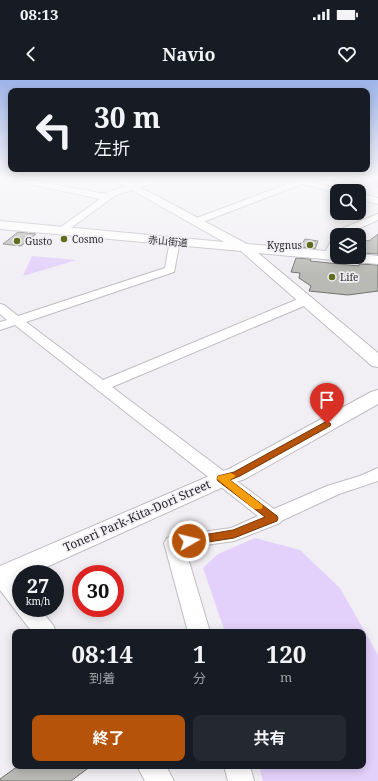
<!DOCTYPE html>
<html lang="ja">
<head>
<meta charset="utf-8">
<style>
	body { margin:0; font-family:"Noto Serif","Noto Sans JP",serif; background:#242831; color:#f1f3f6; height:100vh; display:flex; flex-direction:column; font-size:15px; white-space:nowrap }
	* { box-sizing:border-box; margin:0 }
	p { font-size:13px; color:#9ea1a6 }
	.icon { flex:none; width:22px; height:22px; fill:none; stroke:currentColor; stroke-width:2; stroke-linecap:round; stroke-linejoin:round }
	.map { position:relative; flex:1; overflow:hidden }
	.panel { position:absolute; left:12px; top:549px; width:354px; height:140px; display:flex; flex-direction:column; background:#171b24; border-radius:8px; box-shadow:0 2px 10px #0003 }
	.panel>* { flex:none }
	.hud { position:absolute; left:8px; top:8px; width:362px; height:84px; border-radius:8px; box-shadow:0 2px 10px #0003; background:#171b24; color:#f1f3f6; overflow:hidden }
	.controls { position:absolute; left:330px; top:104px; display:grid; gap:8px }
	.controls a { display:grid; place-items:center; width:36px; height:36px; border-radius:8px; background:#171b24; box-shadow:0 2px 10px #0003; font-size:20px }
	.speed { position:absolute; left:12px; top:485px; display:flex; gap:8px; font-size:20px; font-weight:700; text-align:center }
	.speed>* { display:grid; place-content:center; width:52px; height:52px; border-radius:50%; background:#171b24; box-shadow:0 2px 10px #0003; line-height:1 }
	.speed small { font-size:10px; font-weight:400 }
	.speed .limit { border:6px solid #d22; background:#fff; color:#111 }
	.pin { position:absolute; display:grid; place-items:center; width:34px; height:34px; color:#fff; margin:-41px -17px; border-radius:50% 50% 50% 0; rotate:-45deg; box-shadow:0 0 4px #0007 }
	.pin .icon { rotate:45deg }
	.me { position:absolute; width:44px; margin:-22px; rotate:82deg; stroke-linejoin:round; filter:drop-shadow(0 0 3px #0008) }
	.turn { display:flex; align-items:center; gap:14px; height:84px; padding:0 20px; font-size:18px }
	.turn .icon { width:52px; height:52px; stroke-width:2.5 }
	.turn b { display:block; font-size:28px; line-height:34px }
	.eta { display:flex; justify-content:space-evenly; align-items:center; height:68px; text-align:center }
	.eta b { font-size:24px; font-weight:700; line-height:28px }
	.button { display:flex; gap:8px; margin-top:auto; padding:8px 20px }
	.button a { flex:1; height:46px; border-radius:8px; background:#b45309; color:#fff; font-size:16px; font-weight:700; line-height:46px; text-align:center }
	.button a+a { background:#242831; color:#f1f3f6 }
	.status { display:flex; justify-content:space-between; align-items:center; height:28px; padding:0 20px; background:#171b24; direction:ltr }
	.status svg { height:11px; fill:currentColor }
	header { display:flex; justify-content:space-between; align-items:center; height:52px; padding:0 20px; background:#171b24; font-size:18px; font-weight:700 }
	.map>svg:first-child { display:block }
	.green { fill:#e4d1fb }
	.building { fill:#b9bab5; stroke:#70726d }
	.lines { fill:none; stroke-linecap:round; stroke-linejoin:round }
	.minor-casing { stroke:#bfbcc2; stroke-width:2 }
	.tertiary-casing { stroke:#bfbcc2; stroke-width:2 }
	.minor { fill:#fff; fill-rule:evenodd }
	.tertiary { fill:#fff; fill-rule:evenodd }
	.route { fill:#b45309; stroke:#753606 }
	.slow { fill:#f59e0b }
	.poi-dot { fill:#5f6e1a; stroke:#f1eff4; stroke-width:1.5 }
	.labels { text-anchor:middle; stroke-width:3.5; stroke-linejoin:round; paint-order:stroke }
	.far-poi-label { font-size:10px; fill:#2b2a2c; stroke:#f1eff4; text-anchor:start }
	.far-street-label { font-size:10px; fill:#2b2a2c; stroke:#f1eff4 }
	.street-label { font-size:12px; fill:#2b2a2c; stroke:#f1eff4 }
</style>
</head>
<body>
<div class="status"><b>08:13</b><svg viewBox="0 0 49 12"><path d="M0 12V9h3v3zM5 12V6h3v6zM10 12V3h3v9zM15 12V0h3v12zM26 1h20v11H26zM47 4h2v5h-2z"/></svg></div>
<header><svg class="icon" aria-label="back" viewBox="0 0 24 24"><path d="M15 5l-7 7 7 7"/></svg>Navio<svg class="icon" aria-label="heart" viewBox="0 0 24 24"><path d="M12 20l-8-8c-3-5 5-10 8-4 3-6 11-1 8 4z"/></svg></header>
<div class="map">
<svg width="378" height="701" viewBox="0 0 378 701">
	<rect width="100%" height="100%" fill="#f1eff4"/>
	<path class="green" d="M364,97H378V108L351,102Z
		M32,176L77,180L23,196Z
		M255,458L300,470L340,508L378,575V701H263L259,686H363V552H225L203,488L218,474Z"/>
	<path class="building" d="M18,152L36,154L21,166L3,164Z
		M378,154V174L359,173V159L369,161Z
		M305,159L318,161L315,169L300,167Z
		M296,178L311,179L310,181L359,186V184L378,185V211L348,215L309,211L311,206L299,198L300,193L291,192Z
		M18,686H91L71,701H0V699Z"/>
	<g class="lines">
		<defs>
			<path id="minor" d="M3,97H18L105,114L110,111L157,97H169L168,99L116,115L64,153H58L56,151L58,149L100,119L7,99Z
				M307,97H318L317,99L310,101L341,109L342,111H337V113L302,104L200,143L197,144L192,141L194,139L295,101L296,99Z
				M359,113L378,118V124L359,119Z
				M378,134V140L345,155H337C337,164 337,170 332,178H324L323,176L332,159L335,156V153L343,148Z
				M175,158L180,161L174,192L26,242L103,300L303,217H311L313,220L311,223L112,307L274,429L327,406L360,396L378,388V401L339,414L281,441L280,443L234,461L185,468L210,552H188L164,463L167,458L174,456L231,448L258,436L15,245L0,250V242L7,240L0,234V224L4,225L18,236L165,188L170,161Z
				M0,487L7,489L21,507V528H39L53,545L56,552H32L0,510Z
				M137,686H166L174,701H145Z
				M224,686H250L254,701H228Z"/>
			<path id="tertiary" d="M109,97H121L247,164L337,172V177H359V174L378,176V184L258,173L378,273V287L372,286L241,171L0,149V141L224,162Z
				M378,310V324L245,399L230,404L31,494H21V499L0,507V486L214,394L229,389L371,312Z"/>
		</defs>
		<use href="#minor" class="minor-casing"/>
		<use href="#tertiary" class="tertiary-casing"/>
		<use href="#minor" class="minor"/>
		<use href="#tertiary" class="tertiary"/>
	</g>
	<linearGradient id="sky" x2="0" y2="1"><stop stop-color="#9db4e9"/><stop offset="0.5" stop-color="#f9f8fa"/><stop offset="1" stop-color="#f9f8fa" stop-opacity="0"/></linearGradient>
	<rect width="378" height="195" fill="url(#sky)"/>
	<path class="route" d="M327,341L331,344L330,346L240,396L230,400L277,436L278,438L277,441L234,458L189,465L185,464L183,461L185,458L233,450L265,437L218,401L217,399L218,396L234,392Z"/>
	<path class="slow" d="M231,393L236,396L230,400L261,424L263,426L261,429H254L217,399L218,396Z"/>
	<g class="poi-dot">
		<circle cx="64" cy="159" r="4"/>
		<circle cx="17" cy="161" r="4"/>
		<circle cx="310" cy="165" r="4"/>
		<circle cx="332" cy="197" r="4"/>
	</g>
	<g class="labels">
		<g class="far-poi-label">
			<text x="72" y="163">Cosmo</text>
			<text x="25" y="165">Gusto</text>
			<text x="302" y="169" text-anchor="end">Kygnus</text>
			<text x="340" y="201">Life</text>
		</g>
		<g class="far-street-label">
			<text transform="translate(168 161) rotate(5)" y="4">赤山街道</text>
		</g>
		<g class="street-label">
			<text transform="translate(137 436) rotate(-24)" y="4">Toneri Park-Kita-Dori Street</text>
		</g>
	</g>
</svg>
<div class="controls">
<a><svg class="icon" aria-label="search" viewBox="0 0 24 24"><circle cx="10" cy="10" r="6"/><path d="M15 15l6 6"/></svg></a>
<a><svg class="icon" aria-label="layers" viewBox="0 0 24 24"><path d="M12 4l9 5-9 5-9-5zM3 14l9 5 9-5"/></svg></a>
</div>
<div class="speed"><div>27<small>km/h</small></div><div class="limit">30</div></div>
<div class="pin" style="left:327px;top:344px;background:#d93025"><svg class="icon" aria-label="arrive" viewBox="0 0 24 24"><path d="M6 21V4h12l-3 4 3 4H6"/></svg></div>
<svg class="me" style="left:189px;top:461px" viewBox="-20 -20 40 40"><circle r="17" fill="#b45309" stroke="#fff" stroke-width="3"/><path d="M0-11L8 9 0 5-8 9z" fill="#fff"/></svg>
<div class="hud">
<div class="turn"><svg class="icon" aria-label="left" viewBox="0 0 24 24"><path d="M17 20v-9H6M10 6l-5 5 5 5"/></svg><div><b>30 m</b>左折</div></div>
</div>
<section class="panel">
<div class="eta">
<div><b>08:14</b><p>到着</p></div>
<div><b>1</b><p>分</p></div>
<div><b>120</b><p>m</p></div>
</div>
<div class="button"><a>終了</a><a>共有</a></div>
</section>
</div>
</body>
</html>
